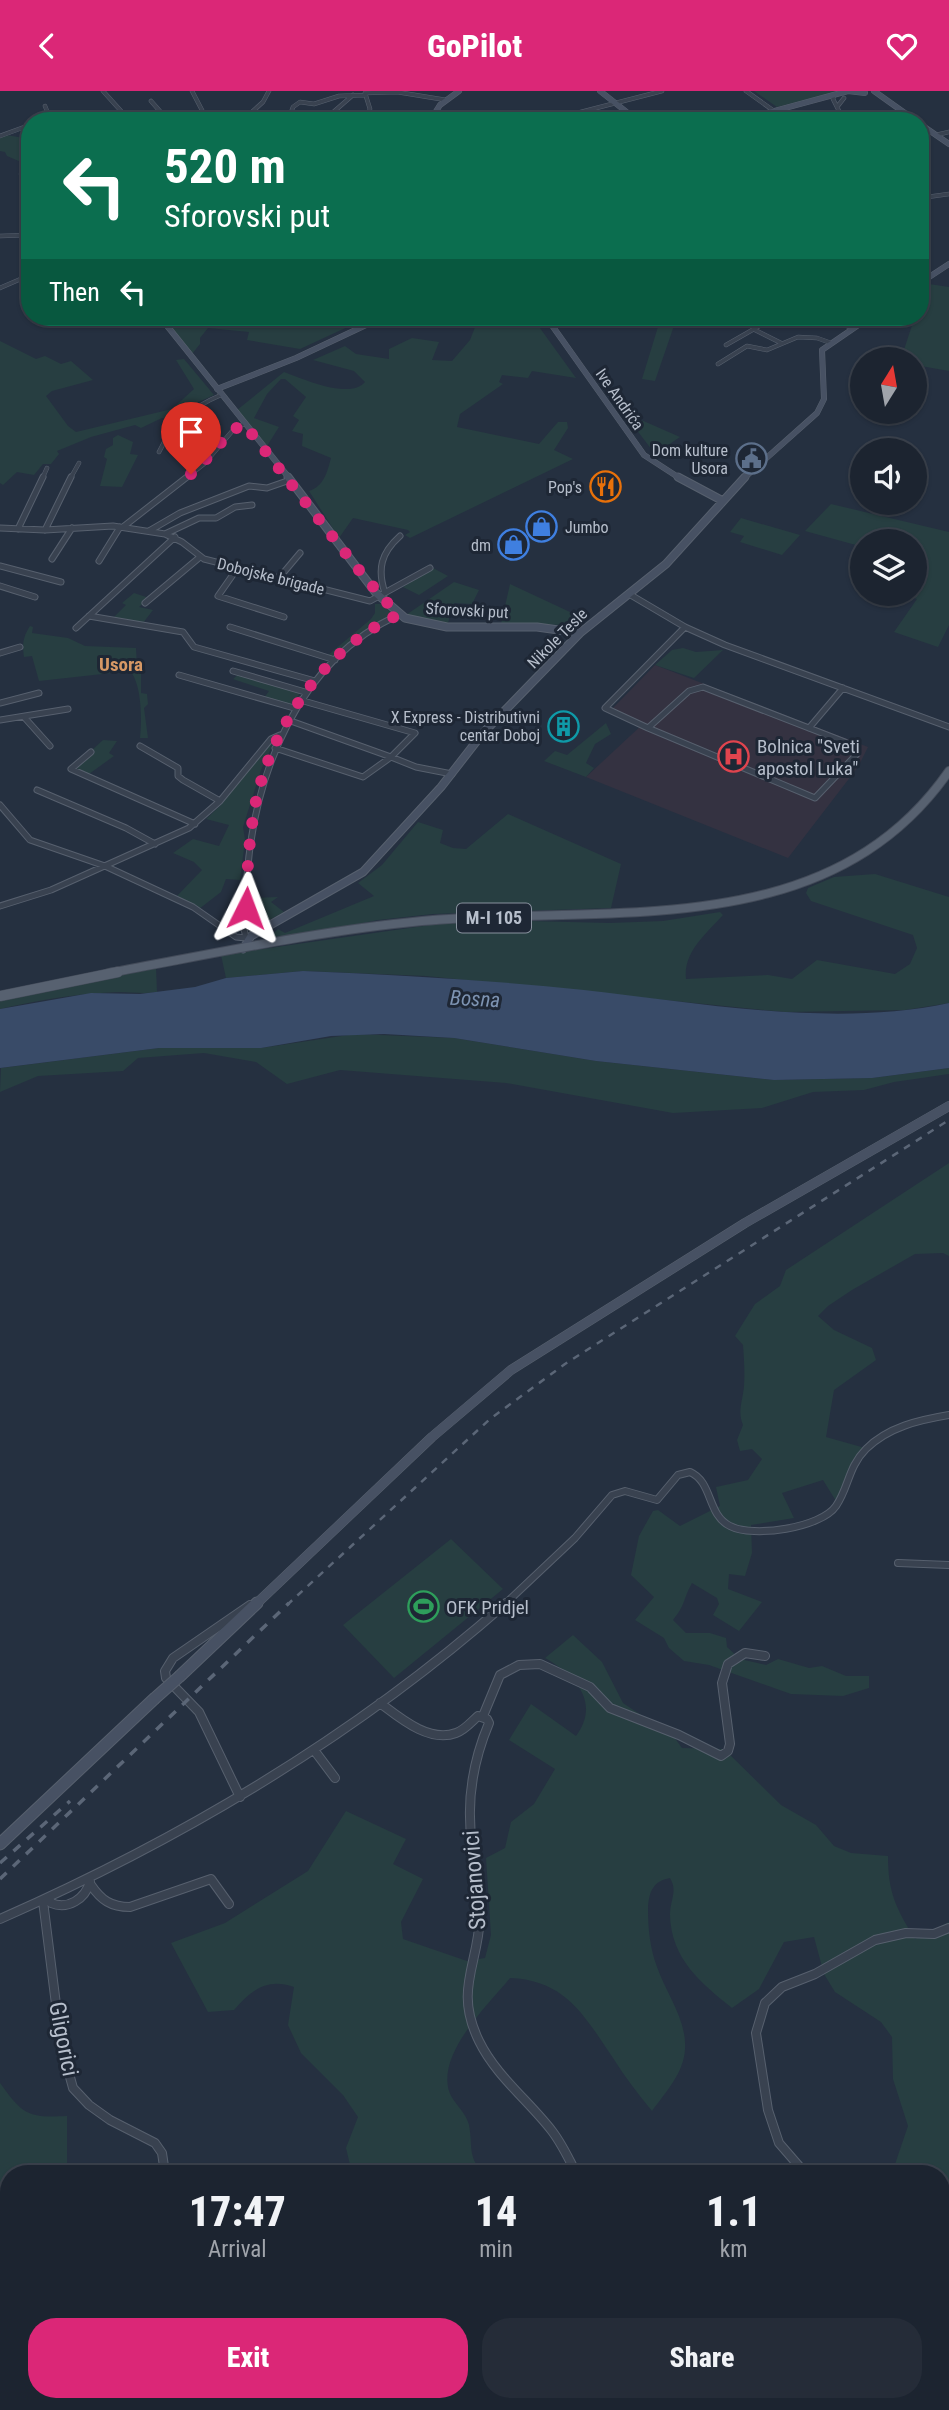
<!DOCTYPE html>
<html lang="en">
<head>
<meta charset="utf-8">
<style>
	body { margin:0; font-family:"Roboto Condensed",sans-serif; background:#252c38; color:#f1f3f6; height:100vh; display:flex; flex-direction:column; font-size:26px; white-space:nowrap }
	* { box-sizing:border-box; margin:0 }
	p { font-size:23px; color:#a0a4ab }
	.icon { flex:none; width:38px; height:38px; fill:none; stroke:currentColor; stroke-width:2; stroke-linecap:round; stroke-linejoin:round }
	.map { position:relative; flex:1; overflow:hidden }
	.drawer { position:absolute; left:0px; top:2074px; width:950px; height:247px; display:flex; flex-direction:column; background:#1c2430; border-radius:28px 28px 0 0; box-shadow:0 2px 5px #0004,0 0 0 2px #3a414c }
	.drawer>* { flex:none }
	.top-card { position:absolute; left:21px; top:21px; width:908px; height:214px; border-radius:28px; box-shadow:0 2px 5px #0004,0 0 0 2px #3a414c; background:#0b6e4f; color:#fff; overflow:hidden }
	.needle { width:46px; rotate:11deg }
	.controls { position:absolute; left:850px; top:256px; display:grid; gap:14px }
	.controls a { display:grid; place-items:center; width:77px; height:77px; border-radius:50%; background:#1c2430; box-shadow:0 2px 5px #0004,0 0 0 2px #3a414c; font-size:35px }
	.pin { position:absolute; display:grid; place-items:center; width:60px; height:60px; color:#fff; margin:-72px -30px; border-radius:50% 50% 50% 0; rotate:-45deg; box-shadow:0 0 7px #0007 }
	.pin .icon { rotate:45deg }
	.me { position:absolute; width:77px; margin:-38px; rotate:3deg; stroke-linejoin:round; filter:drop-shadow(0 0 5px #0008) }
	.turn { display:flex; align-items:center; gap:24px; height:147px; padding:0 28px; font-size:32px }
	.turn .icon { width:91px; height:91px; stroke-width:2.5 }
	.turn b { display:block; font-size:49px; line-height:60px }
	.then { display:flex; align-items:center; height:66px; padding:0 28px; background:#0003; gap:14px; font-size:26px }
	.eta { display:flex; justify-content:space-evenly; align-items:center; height:119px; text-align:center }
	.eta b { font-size:42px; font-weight:800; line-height:49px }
	.cta { display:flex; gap:14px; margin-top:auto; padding:14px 28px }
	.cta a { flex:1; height:80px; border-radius:28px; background:#db2777; color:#fff; font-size:28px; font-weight:800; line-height:80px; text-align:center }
	.cta a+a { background:#252c38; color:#f1f3f6 }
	header { display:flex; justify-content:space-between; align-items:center; height:91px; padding:0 28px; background:#db2777; color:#fff; font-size:32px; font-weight:800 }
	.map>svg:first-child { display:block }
	.medical { fill:#343241 }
	.green { fill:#273e41 }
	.water { fill:#394b68 }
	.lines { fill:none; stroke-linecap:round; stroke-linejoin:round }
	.street-far3-casing { stroke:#57606e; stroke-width:4.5 }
	.street-far2-casing { stroke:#57606e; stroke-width:7 }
	.street-far1-casing { stroke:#57606e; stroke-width:8 }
	.street-casing { stroke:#57606e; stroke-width:10 }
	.secondary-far3-casing { stroke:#57606e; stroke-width:6 }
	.secondary-far2-casing { stroke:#57606e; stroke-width:9 }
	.secondary-far1-casing { stroke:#57606e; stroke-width:10 }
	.secondary-casing { stroke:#57606e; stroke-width:13 }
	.primary-far1-casing { stroke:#434b59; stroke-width:10 }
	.primary-casing { stroke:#434b59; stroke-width:11 }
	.street-far3 { stroke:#394250; stroke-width:3.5 }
	.street-far2 { stroke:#394250; stroke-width:5 }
	.street-far1 { stroke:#394250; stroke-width:6 }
	.street { stroke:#394250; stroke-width:8 }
	.secondary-far3 { stroke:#475163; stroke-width:5 }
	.secondary-far2 { stroke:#475163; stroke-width:7 }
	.secondary-far1 { stroke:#475163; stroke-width:9 }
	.secondary { stroke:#475163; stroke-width:11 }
	.primary-far1 { stroke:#576170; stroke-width:8 }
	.primary { stroke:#576170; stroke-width:10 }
	.rail-far1 { stroke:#5b6677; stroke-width:2.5; stroke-dasharray:7 7; stroke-linecap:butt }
	.rail { stroke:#5b6677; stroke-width:3.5; stroke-dasharray:9 9; stroke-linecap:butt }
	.secondary-bridge-casing { stroke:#57606e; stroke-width:13; stroke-linecap:butt }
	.secondary-bridge { stroke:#475163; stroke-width:11 }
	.route { stroke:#db2777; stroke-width:12; stroke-dasharray:0 21.6 }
	.labels { text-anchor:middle; stroke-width:6; stroke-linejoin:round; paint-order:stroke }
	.far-street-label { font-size:16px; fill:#b6becb; stroke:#1e2735 }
	.far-poi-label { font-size:16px; fill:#b6becb; stroke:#1e2735; text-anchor:end }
	.shield { fill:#1e2735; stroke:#88919e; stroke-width:2 }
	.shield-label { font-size:18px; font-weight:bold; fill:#b6becb }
	.far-quarter-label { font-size:19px; font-weight:bold; fill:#d69865; stroke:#1e2735 }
	.poi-label { font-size:19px; fill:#b6becb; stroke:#1e2735; text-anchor:start }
	.water-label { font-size:21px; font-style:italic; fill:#7d93b2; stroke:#1e2735 }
	.near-street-label { font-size:23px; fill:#b6becb; stroke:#1e2735 }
</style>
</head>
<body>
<header><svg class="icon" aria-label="back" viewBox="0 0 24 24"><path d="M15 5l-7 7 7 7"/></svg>GoPilot<svg class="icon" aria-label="heart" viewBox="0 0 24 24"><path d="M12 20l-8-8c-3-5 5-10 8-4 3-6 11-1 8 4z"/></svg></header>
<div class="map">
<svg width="949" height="2319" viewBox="0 0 949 2319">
	<rect width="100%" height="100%" fill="#253040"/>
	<path class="medical" d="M655,574L868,656L858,676L788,767L586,686L644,632L612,618Z"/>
	<path class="green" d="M754,0H840L777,16Z
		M0,43L30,48V62L21,71L7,65L5,61L0,60Z
		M929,193L949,196V280L915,274V268H901L914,228L920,226L921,198Z
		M162,226H332L354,233L300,258L247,249L249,241L208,237L200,247V253L192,263Z
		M479,226H532L576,287L532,280L528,287L502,284L499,291L503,293L460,323L457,336L539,353L558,331H567L568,337L554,359L573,368L410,447L405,444L410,441L408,439L353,427L339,447L309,400C324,395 327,382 331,367L302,355L303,343L292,340L299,329L293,325L306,306L285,288H281L267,303L254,327L279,336L267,355L237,319L284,281C303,288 350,309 365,291L354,280L313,269L345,255L356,263L389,268V258L412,247L439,251L432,269L452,270L470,249Z
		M661,226H677L655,290L642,288Z
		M0,250L36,268L45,265L61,273L71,270L93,289L52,300L46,305L68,335L76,341L172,318L194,298L176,269L184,268L214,304L192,314L178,330L162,327L141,337L135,334L91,346L57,360L59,363L51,373H43L34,384L17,381L3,394L0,392Z
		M623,321L680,346L655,363Z
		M118,344L133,351L130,363L138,364L122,396L100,395L107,368L104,366L106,358L113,354V347Z
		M831,413L949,441V534L938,556L894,541L917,508L901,502H915V450H863V456L805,440Z
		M741,427L800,444L782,464L740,451L744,445L730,441Z
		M433,477L448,485L419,504L403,496Z
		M454,491L479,499L472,513L454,512L448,532L406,524Z
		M510,493L585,528L575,534L501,533Z
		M134,502L149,507L139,516L153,519L143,532L113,527L126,514L122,512Z
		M375,513H384L392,524L352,549L334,565H327L371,528L375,522Z
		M30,535L33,536L32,542L68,547L85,555L136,557L137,577H141V602L147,603L148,613L144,617L148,647H140C142,630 142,593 130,580L39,590L32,565L24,566C22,553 23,546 30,535Z
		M683,557L696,561L723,559L694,587L655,574L672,559Z
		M239,583L300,602L291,615L264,607L269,600L233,588Z
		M606,632L611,643L595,653L586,672L594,677L586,686L544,670L555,660L567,664Z
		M103,649L117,650L109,662L114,665L89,683L76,677L95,661L92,659Z
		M275,649L261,679L243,736L245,749L240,789L226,788L221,801L199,818L176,806L202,779L194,771L173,762L193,748L219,755L229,734L206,728L220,715L269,653Z
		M508,723L621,773L611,817L433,823L378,829L280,848L270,845L278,838L285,842L374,805L358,792L382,774L418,731L443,739L440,752L453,757L466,758Z
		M875,783L949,806V912L905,919L785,921L426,885L303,880L226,887L221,864L437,833L487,829L610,832L663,830L720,821L723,824C706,843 683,861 686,888L768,884L792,888L817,869L895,883L910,873L917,857L913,844L811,810L806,802L808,797L834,786Z
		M278,806L271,811L284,821L256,836L251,835L252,807Z
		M156,876L157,901C144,903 132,901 119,901C80,902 38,909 0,918V909Z
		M355,943L454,947L596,970L774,989L872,987L949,977V983L894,991L864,999L813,1001L762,1017L673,1022L506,992L340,979L287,993L256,971L204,962L138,967L123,980L38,985L0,1001L1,977L159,957H261Z
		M949,1072V1165L943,1162L915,1163L852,1199L828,1215L818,1225L834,1239L872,1257L876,1269L834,1299L826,1346L865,1357L841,1404L836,1410L823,1389L782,1402L794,1427L751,1434L752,1462L745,1485L729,1483L728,1498L762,1511L739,1540L713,1524L719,1513L717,1507L692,1492C683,1508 686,1513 673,1529L686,1542H710L726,1547L727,1556L740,1568L766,1574L778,1568L809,1577L822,1575L846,1585H869V1597L843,1605L791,1603L709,1574L684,1570L669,1557L664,1547L635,1529L654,1506L631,1484L639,1445L653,1420L658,1419L680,1435L720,1415L716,1396L748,1389L762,1368L752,1358L740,1360L737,1349L743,1334C737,1320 743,1309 744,1295C745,1281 744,1268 743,1254L735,1245L755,1213L780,1195L786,1179Z
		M451,1448L503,1498L394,1587L343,1534Z
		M573,1544L602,1571L623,1612L674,1646L682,1657L724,1658L781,1714L816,1734L834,1755L851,1762L888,1765C888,1802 896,1817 915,1848L949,1831V2287L946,2285L942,2263V2208L946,2202L942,2190V2082H887L893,2079L908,2035L893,1988L892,1946L881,1931L835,1901L824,1883L814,1846L784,1851L759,1898L732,1917C701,1892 671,1868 670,1824C670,1809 678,1800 670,1787C653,1790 649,1801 648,1817C648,1838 650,1857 657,1876C666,1902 687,1929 685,1958C684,1982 665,2002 652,2020C638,2003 625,1986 613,1967C585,1926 566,1889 510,1887C489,1913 441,1958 448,1996C450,2010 466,2020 469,2034C473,2054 467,2069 485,2082H352L346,2057L358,2026L343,2004L301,1962L288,1934L294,1896C266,1886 251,1900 234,1919L208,1921L171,1852L225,1832L308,1780L346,1720L406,1748L393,1773L423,1788L401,1831L403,1848L467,1870L485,1867L491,1844L486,1767L505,1757L511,1731L534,1713L555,1678L509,1649L531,1613L576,1645C601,1611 575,1584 545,1567Z
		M0,1992C23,2024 28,2027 67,2025V2082H9V2286H0Z
		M364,2312H662L665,2319H361Z"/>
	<path class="water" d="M303,880C397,884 491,889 584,899C700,912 834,937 949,912V977L872,987L774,989L596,970L454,947L384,943L331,945L261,957H159L0,977V918L91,902L140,903L195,896L226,887Z"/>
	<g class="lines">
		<defs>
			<path id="street-far3" d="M103,0L130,30
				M192,0L204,23
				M746,0L788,30
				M365,2L397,1L446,9
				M365,2L370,18L366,30
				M834,4L833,8L844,30
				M151,10L165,26
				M45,15L51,30
				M837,16L844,7
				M51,28L82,22
				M154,30C181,22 208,18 234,30
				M242,30L263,11L269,0
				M288,30L293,16L300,11L314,13L339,5L366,4
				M323,30L353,4
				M546,30L662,0
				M936,44L949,41
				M0,45L30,34
				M21,83H30
				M920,107L949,103
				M0,145L30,144
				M0,197L30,184
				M722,229L765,233L790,226H824
				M753,238L781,252
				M726,254L761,234
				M718,273L747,255L767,259L798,246L817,247L831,252
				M159,361C172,333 192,316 221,304
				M42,388L47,377
				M70,388L79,372
				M185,388L204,373L234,338L244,333"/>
			<path id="street-far2" d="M123,436L187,386
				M0,437L45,439L113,435L165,443L182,451L204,468L370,510L430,477
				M18,438L43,386
				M45,439L71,386
				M149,440L180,422L249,395L267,397L290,389
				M165,443L199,427H216L235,416L252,414
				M52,468L72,437
				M99,470L120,436
				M0,475L61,491
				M239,475L218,505L284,526
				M279,487L300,462
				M0,495L35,506
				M385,502C377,478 381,462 400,445
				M629,503L685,536L725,554L949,636
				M145,512L200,466
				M89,525L183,541L194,556L315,590
				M230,536L335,569
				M76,537L175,446
				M0,562L20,556
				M233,580L305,601
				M179,584L294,617
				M703,596L845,651L854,656L857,663L815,707L648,637L689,600Z
				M0,612L39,602
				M24,626L50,655
				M0,629L68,618
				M288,629L391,666L415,642L300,609
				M648,637L605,617L685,536
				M809,637L843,597
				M140,655L178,677V685L183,689L220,710
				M275,657L363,686L391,666L416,676L452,683
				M91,661L71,678L195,733
				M37,699L126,737L155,753
				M0,714L30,749L105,775L193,816L236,846L246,847
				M0,815L51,799L189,737L220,710L271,648L280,644
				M247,848C239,832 246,803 247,785C255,680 298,571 398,524"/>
			<path id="street-far1" d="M898,1472L949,1474
				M504,1514L575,1447L612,1404L625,1400L657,1409L678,1384L690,1381C713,1391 707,1424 730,1435C753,1447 821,1437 836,1415C849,1396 848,1376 866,1358C888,1336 919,1329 949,1324"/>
			<path id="street" d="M380,1612C400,1627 429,1652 456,1642C465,1639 471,1631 478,1625L487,1628L489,1632C473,1670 466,1710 472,1752C475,1776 481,1801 480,1826C478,1875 454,1899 479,1950C496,1985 529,2010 552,2040C562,2053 569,2068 576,2082
				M483,1625L500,1584L519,1574L540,1573L590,1596L610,1617L679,1644L721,1665L728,1660L730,1653L722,1592L728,1573L745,1562L765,1565
				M314,1659L335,1687
				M240,1706L199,1621L166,1587L165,1580L173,1567L250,1514
				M91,1794C101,1809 111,1816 130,1816L211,1788L229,1813
				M49,1807L51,1812C68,1819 85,1808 90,1791
				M43,1810L61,1953L73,1997L89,2014L110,2029L155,2052L162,2062L165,2082
				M0,1828C184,1747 355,1645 506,1512
				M805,2082L779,2052L768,2019L756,1942L765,1912L782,1896L815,1883L875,1849L906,1842L934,1843L949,1837
				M208,2312L212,2319
				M802,2312L809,2319
				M49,2319L52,2312"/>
			<path id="secondary-far3" d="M600,0L638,30
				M874,0L916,30
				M430,30L440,14L459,0
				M737,30L848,0L865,2
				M920,33L949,53
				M920,192L949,173
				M160,226L290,388
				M546,226L644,364L681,388
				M830,226L853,237
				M217,298L296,267L383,226
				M743,388L817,322L824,308L822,259L870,226"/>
			<path id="secondary-far2" d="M288,386L376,502L405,527L447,536H537L580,542
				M678,386L723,410
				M243,858L251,845L363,781L441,696L483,642L580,542L666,473L745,386"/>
			<path id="secondary-far1" d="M255,1514L432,1346L511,1279L745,1132L949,1015"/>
			<path id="secondary" d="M180,1585L257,1512
				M0,1753L154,1608"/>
			<path id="primary-far1" d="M109,882C212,863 317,840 422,830C605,813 827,855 949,680"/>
			<path id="primary" d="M0,905L118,881"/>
		</defs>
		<use href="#street-far3" class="street-far3-casing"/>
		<use href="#street-far2" class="street-far2-casing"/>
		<use href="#street-far1" class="street-far1-casing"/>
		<use href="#street" class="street-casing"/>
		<use href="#secondary-far3" class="secondary-far3-casing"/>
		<use href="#secondary-far2" class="secondary-far2-casing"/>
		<use href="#secondary-far1" class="secondary-far1-casing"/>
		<use href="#secondary" class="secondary-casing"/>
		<use href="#primary-far1" class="primary-far1-casing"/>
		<use href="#primary" class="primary-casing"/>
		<use href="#street-far3" class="street-far3"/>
		<use href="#street-far2" class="street-far2"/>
		<use href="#street-far1" class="street-far1"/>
		<use href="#street" class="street"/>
		<use href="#secondary-far3" class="secondary-far3"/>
		<use href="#secondary-far2" class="secondary-far2"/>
		<use href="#secondary-far1" class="secondary-far1"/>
		<use href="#secondary" class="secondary"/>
		<use href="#primary-far1" class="primary-far1"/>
		<use href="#primary" class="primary"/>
		<path class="rail-far1" d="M287,1514L490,1328L565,1273L949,1029"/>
		<path class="rail" d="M0,1772L70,1710
			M0,1788L289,1512"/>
		<defs>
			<path id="secondary-bridge" d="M154,1608L180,1585"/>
		</defs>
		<use href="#secondary-bridge" class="secondary-bridge-casing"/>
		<use href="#secondary-bridge" class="secondary-bridge"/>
	</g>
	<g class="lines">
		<path class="route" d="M191,383C208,370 227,339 244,333L362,483L398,524C326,556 273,633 256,710C249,745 247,781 246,817"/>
	</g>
	<defs>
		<symbol id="civic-ring" viewBox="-11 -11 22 22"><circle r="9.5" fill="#1e2735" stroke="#5c6f8a" stroke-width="1.5"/><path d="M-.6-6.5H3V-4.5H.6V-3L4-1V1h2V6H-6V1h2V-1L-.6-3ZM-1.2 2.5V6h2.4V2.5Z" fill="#5c6f8a"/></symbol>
		<symbol id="restaurant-ring" viewBox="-11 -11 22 22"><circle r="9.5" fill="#1e2735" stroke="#e8710a" stroke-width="1.5"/><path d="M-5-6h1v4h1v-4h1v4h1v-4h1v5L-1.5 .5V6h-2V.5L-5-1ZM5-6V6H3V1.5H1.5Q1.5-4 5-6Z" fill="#e8710a"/></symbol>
		<symbol id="shop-ring" viewBox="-11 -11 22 22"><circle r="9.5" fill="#1e2735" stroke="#3f7fe0" stroke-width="1.5"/><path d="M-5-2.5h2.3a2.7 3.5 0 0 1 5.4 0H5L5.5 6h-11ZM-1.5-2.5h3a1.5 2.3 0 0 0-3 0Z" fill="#3f7fe0"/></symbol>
		<symbol id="building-ring" viewBox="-11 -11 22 22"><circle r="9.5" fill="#1e2735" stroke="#0f9aa8" stroke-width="1.5"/><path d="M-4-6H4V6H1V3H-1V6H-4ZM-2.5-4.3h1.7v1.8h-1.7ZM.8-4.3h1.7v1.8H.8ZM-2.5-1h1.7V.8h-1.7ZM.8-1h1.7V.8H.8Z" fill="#0f9aa8"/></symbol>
		<symbol id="hospital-ring" viewBox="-11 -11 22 22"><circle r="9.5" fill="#1e2735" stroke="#e0444e" stroke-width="1.5"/><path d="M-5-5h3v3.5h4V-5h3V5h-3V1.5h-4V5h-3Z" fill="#e0444e"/></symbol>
		<symbol id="stadium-ring" viewBox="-11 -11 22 22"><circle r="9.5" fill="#1e2735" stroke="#2e9e5b" stroke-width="1.5"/><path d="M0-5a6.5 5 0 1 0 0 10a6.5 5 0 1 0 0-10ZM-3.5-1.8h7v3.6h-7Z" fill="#2e9e5b"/></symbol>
	</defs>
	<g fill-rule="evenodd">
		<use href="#civic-ring" x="734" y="350" width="35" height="35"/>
		<use href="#restaurant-ring" x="588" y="378" width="35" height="35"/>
		<use href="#shop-ring" x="524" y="418" width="35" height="35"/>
		<use href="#shop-ring" x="496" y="436" width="35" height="35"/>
		<use href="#building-ring" x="546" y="618" width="35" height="35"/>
		<use href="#hospital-ring" x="716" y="648" width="35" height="35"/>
		<use href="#stadium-ring" x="406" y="1498" width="35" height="35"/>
	</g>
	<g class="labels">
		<g class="far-street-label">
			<text transform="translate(620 308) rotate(55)" y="6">Ive Andrića</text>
			<text transform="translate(271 485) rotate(14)" y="6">Dobojske brigade</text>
			<text transform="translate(467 519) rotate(3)" y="6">Sforovski put</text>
			<text transform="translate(557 547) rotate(-45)" y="6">Nikole Tesle</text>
		</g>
		<g class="far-poi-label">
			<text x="728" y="365">Dom kulture<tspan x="728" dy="18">Usora</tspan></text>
			<text x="582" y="402">Pop's</text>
			<text x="565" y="442" text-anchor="start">Jumbo</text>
			<text x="491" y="460">dm</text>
			<text x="540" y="632">X Express - Distributivni<tspan x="540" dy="18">centar Doboj</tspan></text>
		</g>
		<rect class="shield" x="457" y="812.5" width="74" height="29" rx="5"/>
		<g class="shield-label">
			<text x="494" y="833">M-I 105</text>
		</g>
		<g class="far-quarter-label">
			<text x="121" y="580">Usora</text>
		</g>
		<g class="poi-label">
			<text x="757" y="662">Bolnica "Sveti<tspan x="757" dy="22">apostol Luka"</tspan></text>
			<text x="446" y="1523">OFK Pridjel</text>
		</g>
		<g class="water-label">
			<text transform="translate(475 908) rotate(3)" y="7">Bosna</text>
		</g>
		<g class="near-street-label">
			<text transform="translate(474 1789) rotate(-94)" y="8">Stojanovici</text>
			<text transform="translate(64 1948) rotate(79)" y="8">Gligorici</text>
		</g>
	</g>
</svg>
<div class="controls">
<a><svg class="needle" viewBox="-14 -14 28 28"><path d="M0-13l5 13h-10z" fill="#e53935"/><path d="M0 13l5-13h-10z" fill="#a0a4ab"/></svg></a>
<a><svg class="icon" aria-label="sound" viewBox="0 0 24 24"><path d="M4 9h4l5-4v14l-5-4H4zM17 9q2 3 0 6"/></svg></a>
<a><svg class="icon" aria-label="layers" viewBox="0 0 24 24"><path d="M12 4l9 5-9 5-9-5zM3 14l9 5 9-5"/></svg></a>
</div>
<div class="pin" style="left:191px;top:383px;background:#d93025"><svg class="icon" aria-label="arrive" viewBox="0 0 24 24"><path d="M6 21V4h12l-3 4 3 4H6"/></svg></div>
<svg class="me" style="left:246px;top:817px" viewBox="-20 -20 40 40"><path d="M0-17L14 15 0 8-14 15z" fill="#db2777" stroke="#fff" stroke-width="4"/></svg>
<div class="top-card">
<div class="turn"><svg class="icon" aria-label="left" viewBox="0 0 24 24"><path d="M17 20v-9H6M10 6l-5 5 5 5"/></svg><div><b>520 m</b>Sforovski put</div></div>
<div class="then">Then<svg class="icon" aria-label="left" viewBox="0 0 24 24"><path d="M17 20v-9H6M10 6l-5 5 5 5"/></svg></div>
</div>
<section class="drawer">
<div class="eta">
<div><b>17:47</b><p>Arrival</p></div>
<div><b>14</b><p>min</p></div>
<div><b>1.1</b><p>km</p></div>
</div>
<div class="cta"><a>Exit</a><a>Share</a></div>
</section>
</div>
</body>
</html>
